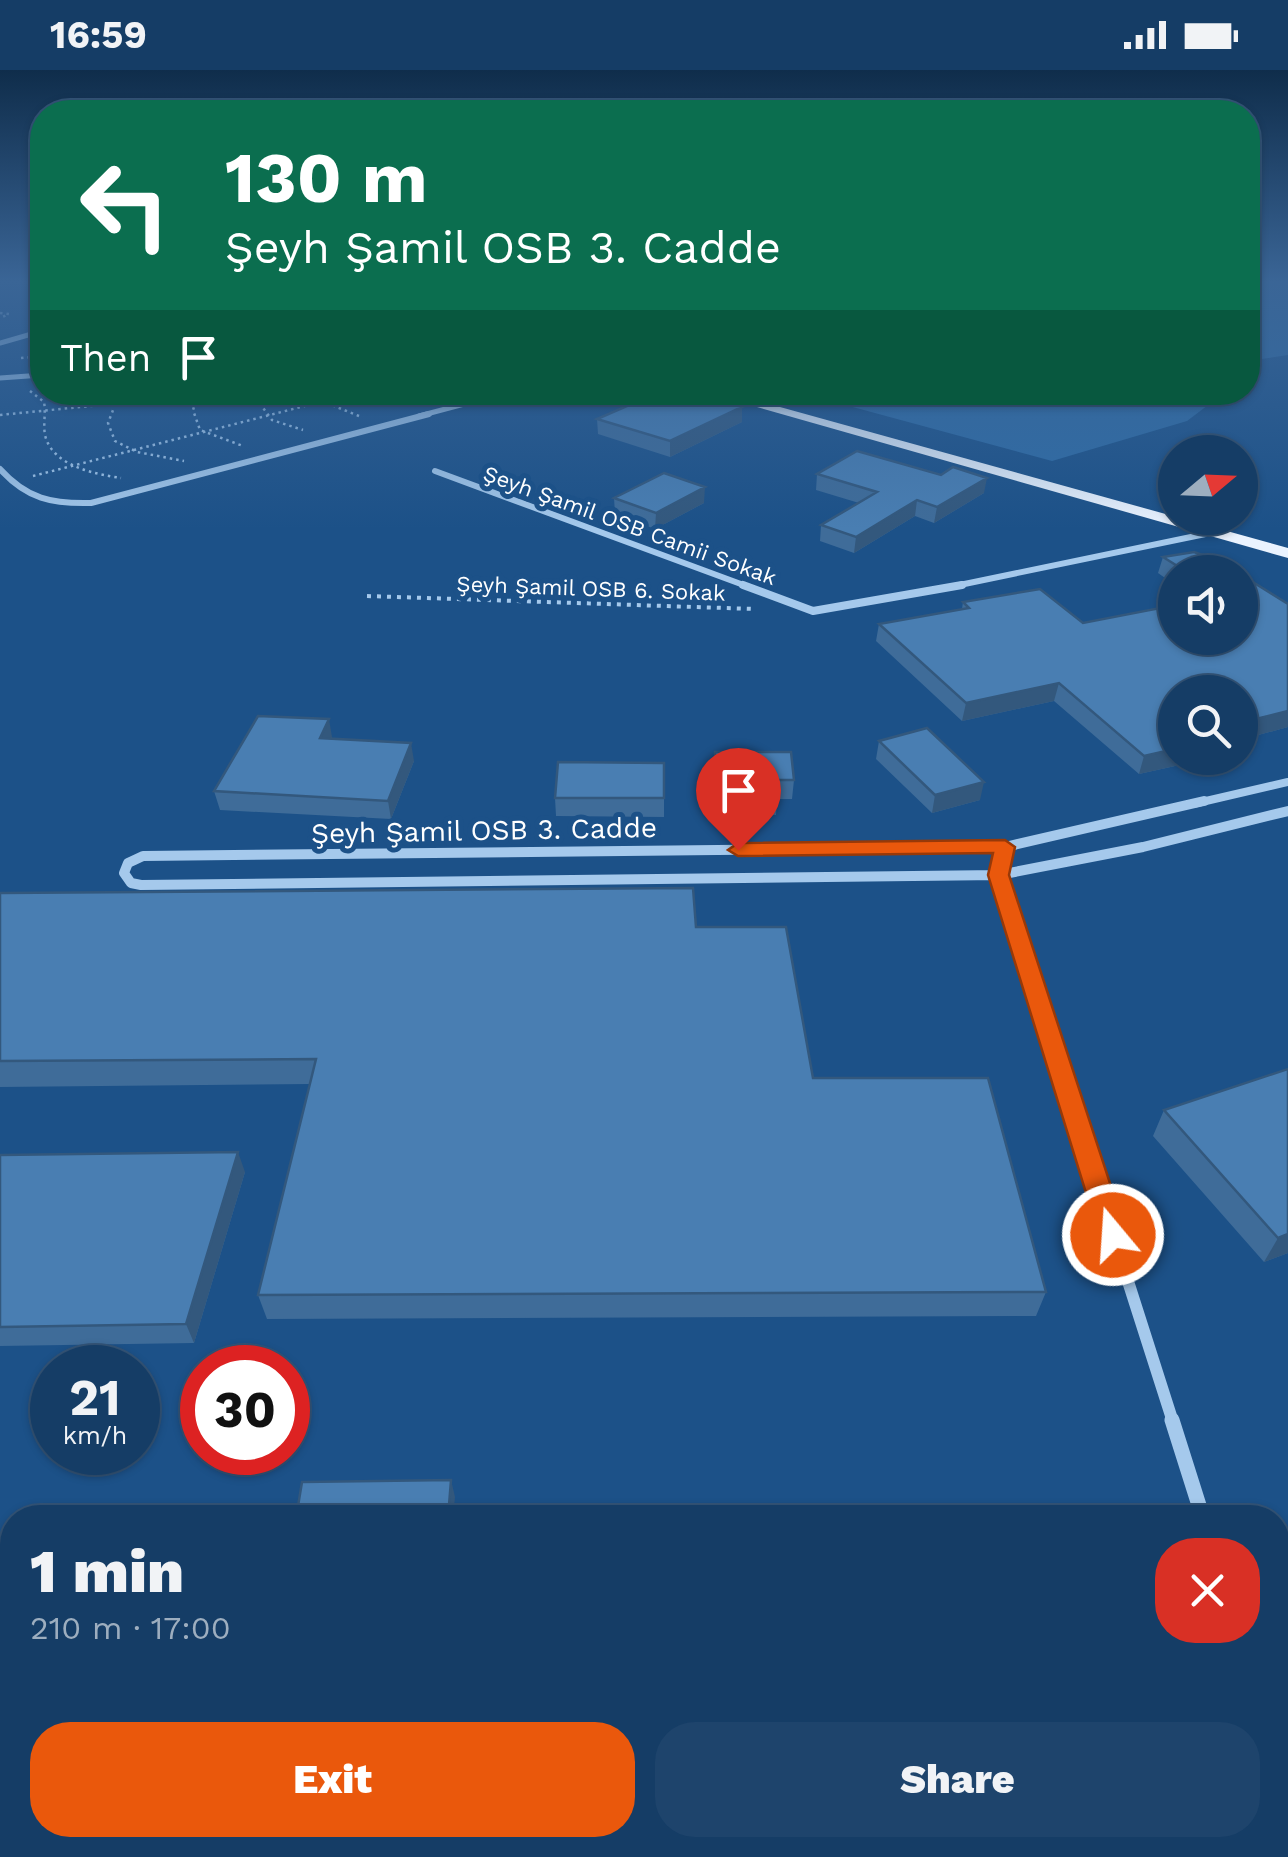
<!DOCTYPE html>
<html lang="en">
<head>
<meta charset="utf-8">
<style>
	body { margin:0; font-family:"Work Sans",sans-serif; background:#1e446c; color:#f1f3f6; height:100vh; display:flex; flex-direction:column; font-size:38px; white-space:nowrap }
	* { box-sizing:border-box; margin:0 }
	p { font-size:32px; color:#9daebf }
	.icon { flex:none; width:55px; height:55px; fill:none; stroke:currentColor; stroke-width:2; stroke-linecap:round; stroke-linejoin:round }
	.map { position:relative; flex:1; overflow:hidden }
	.panel { position:absolute; left:0px; top:1435px; width:1290px; height:352px; display:flex; flex-direction:column; background:#153d66; border-radius:40px 40px 0 0; box-shadow:0 2px 8px #0004,0 0 0 2px #34567a }
	.panel>* { flex:none }
	.guide { position:absolute; left:30px; top:30px; width:1230px; height:305px; border-radius:40px; box-shadow:0 2px 8px #0004,0 0 0 2px #34567a; background:#0b6e4f; color:#fff; overflow:hidden }
	.needle { width:65px; rotate:71deg }
	.controls { position:absolute; left:1158px; top:365px; display:grid; gap:20px }
	.controls a { display:grid; place-items:center; width:100px; height:100px; border-radius:50%; background:#153d66; box-shadow:0 2px 8px #0004,0 0 0 2px #34567a; font-size:50px }
	.speed { position:absolute; left:30px; top:1275px; display:flex; gap:20px; font-size:50px; font-weight:700; text-align:center }
	.speed>* { display:grid; place-content:center; width:130px; height:130px; border-radius:50%; background:#153d66; box-shadow:0 2px 8px #0004,0 0 0 2px #34567a; line-height:1 }
	.speed small { font-size:25px; font-weight:400 }
	.speed .limit { border:15px solid #d22; background:#fff; color:#111 }
	.pin { position:absolute; display:grid; place-items:center; width:85px; height:85px; color:#fff; margin:-102px -42px; border-radius:50% 50% 50% 0; rotate:-45deg; box-shadow:0 0 10px #0007 }
	.pin .icon { rotate:45deg }
	.me { position:absolute; width:110px; margin:-55px; rotate:342deg; stroke-linejoin:round; filter:drop-shadow(0 0 8px #0008) }
	.turn { display:flex; align-items:center; gap:35px; height:210px; padding:0 30px; font-size:45px }
	.turn .icon { width:130px; height:130px; stroke-width:2.5 }
	.turn b { display:block; font-size:70px; line-height:85px }
	.then { display:flex; align-items:center; height:95px; padding:0 30px; background:#0003; gap:20px; font-size:38px }
	.round { display:grid; place-items:center; flex:none; width:105px; height:105px; border-radius:40px; background:#1e446c }
	.headline { display:flex; align-items:center; justify-content:space-between; height:170px; padding:0 30px }
	h1 { font-size:60px; font-weight:800; line-height:75px }
	.cta { display:flex; gap:20px; margin-top:auto; padding:20px 30px }
	.cta a { flex:1; height:115px; border-radius:40px; background:#ea580c; color:#fff; font-size:40px; font-weight:800; line-height:115px; text-align:center }
	.cta a+a { background:#1e446c; color:#f1f3f6 }
	.status { display:flex; justify-content:space-between; align-items:center; height:70px; padding:0 50px; background:#153d66; direction:ltr }
	.status svg { height:28px; fill:currentColor }
	.map>svg:first-child { display:block }
	.green { fill:#2f6ca6 }
	.lines { fill:none; stroke-linecap:round; stroke-linejoin:round }
	.path-far1 { stroke:#a5c9ec; stroke-width:2.5; stroke-dasharray:2.5 4; stroke-linecap:butt }
	.path { stroke:#a5c9ec; stroke-width:4; stroke-dasharray:4 6; stroke-linecap:butt }
	.street-far5 { stroke:#a5c9ec; stroke-width:5 }
	.street-far4 { stroke:#a5c9ec; stroke-width:6 }
	.street-far3 { stroke:#a5c9ec; stroke-width:8 }
	.street-far2 { stroke:#a5c9ec; stroke-width:10 }
	.street-far1 { stroke:#a5c9ec; stroke-width:12 }
	.street { stroke:#a5c9ec; stroke-width:15 }
	.primary { fill:#eaf3ff; fill-rule:evenodd }
	.wall { fill:#3f6c99 }
	.shaded-wall { fill:#33587d }
	.building { fill:#497eb2; stroke:#33587d; stroke-width:2.5 }
	.route { fill:#ea580c; stroke:#983908; stroke-width:2.5 }
	.labels { text-anchor:middle; stroke-width:10; stroke-linejoin:round; paint-order:stroke }
	.far-street-label { font-size:22px; fill:#fff; stroke:#1c5188 }
	.street-label { font-size:28px; fill:#fff; stroke:#1c5188 }
</style>
</head>
<body>
<div class="status"><b>16:59</b><svg viewBox="0 0 49 12"><path d="M0 12V9h3v3zM5 12V6h3v6zM10 12V3h3v9zM15 12V0h3v12zM26 1h20v11H26zM47 4h2v5h-2z"/></svg></div>
<div class="map">
<svg width="1288" height="1787" viewBox="0 0 1288 1787">
	<rect width="100%" height="100%" fill="#1c5188"/>
	<path class="green" d="M1248,209H1288V285L1248,291Z
		M801,323L1224,322V323L1187,351L1052,391Z"/>
	<g class="lines">
		<path class="path-far1" d="M0,243L9,244L0,248
			M21,288L42,286
			M30,321L44,332C46,343 43,354 45,365C52,396 95,404 121,408
			M120,322L108,353L115,371L137,382L184,391
			M269,322L261,335L272,350L303,360
			M319,322L329,334L359,346
			M377,322L413,331
			M198,325L193,340L200,360L243,376
			M0,345L232,322
			M33,406L359,322"/>
		<path class="path" d="M367,526L755,539"/>
		<path class="street-far5" d="M0,273L42,261
			M0,308L42,305
			M419,346L510,322"/>
		<path class="street-far4" d="M0,399C27,429 52,434 91,433L429,344
			M435,401L749,517
			M950,517L1215,462"/>
		<path class="street-far3" d="M743,515L813,541L962,515
			M1193,734L1288,712"/>
		<path class="street-far2" d="M1204,731L1005,777L143,786L128,793L124,803L131,813L141,815L999,805L1143,777L1288,741
			M1005,777L999,805L1063,1007"/>
		<path class="street-far1" d="M1062,1005L1173,1352"/>
		<path class="street" d="M1172,1350L1203,1448
			M1278,1683L1288,1716"/>
		<path class="primary" d="M704,322H726L1288,478V488Z"/>
	</g>
	<path class="wall" d="M695,331L742,352L670,387L598,364L597,349Z
		M817,404L984,423L934,453L915,446L854,483L820,471L821,455L859,433L816,420Z
		M614,428L704,433L655,459L615,444Z
		M1163,487L1238,502H1175V515L1158,503Z
		M1240,504L1288,534V657L1240,670V622L1175,688H1211L1139,704L1054,631L962,651L876,571L879,554L962,539L963,532L1175,568H1240Z
		M332,667V669L414,691L391,749L220,740L214,721Z
		M879,671L980,730L932,743L876,689Z
		M715,682L794,710L792,729H777L776,745L740,743L738,728H716Z
		M664,693V747L556,746L555,728Z
		M0,823L696,857L813,1008L1046,1222L1036,1246L267,1249L258,1225L310,1014L0,1017Z
		M1288,999V1183L1264,1192L1153,1066L1164,1040Z
		M0,1085L245,1102L194,1273L0,1276Z
		M1024,1775H1257L1260,1787H1026Z"/>
	<path class="shaded-wall" d="M742,337V352L670,387V371Z
		M987,408L984,423L934,453L937,437Z
		M705,417L704,433L655,459L656,443Z
		M917,430L915,446L854,483L856,467Z
		M1059,613L1054,631L962,651L966,633Z
		M1288,641V657L1240,670V653Z
		M329,649L332,667L323,686L320,668Z
		M411,673L414,691L391,749L388,731Z
		M1175,679V688H1211L1139,704L1144,686Z
		M984,712L980,730L932,743L935,725Z
		M238,1082L245,1102L194,1273L186,1254Z
		M1288,1164V1183L1264,1192L1278,1168Z
		M451,1410L455,1427L453,1448H448Z
		M138,1775H153L150,1787H135Z
		M418,1775H424L423,1787H417Z"/>
	<path class="building" d="M659,322H666L695,331L705,327L742,337L670,371L597,349Z
		M857,381L941,405L953,397L987,408L937,437L917,430L856,467L821,455L877,422L817,404Z
		M664,403L705,417L656,443L614,428Z
		M1194,482L1222,492L1238,502H1187L1163,487Z
		M1240,504L1288,534V641L1240,653V622H1175V679L1144,686L1059,613L966,633L879,554L969,538L963,532L1040,519L1083,553L1160,538L1175,548V568H1240V542L1244,541L1240,538Z
		M258,646L329,649L320,668L411,673L388,731L214,721Z
		M927,658L984,712L935,725L879,671Z
		M715,682H791L794,710H776L777,726L741,725L739,710H717Z
		M558,692L664,693V728H555Z
		M693,818L696,857H786L813,1008H988L1046,1222L258,1225L316,989L0,991V823Z
		M1288,999V1164L1278,1168L1164,1040Z
		M238,1082L186,1254L0,1257V1085Z
		M451,1410L448,1448H296L302,1412Z
		M12,1604V1775H138L135,1787H0V1644Z
		M237,1775H418L417,1787H235Z
		M474,1775H701L702,1787H473Z
		M1035,1775H1257L1260,1787H1037Z"/>
	<linearGradient id="sky" x2="0" y2="1"><stop stop-color="#0f2d4b"/><stop offset="0.46" stop-color="#3a6596"/><stop offset="1" stop-color="#3a6596" stop-opacity="0"/></linearGradient>
	<rect width="1288" height="459" fill="url(#sky)"/>
	<path class="route" d="M1005,770L1015,777L1009,805L1127,1165L1123,1173L1113,1177L1103,1173L1099,1165L988,805L993,783L738,786L728,780L738,773Z"/>
	<g class="labels">
		<g class="far-street-label">
			<text transform="translate(630 455) rotate(20)" y="8">Şeyh Şamil OSB Camii Sokak</text>
			<text transform="translate(591 518) rotate(2)" y="8">Şeyh Şamil OSB 6. Sokak</text>
		</g>
		<g class="street-label">
			<text transform="translate(484 760) rotate(-1)" y="10">Şeyh Şamil OSB 3. Cadde</text>
		</g>
	</g>
</svg>
<div class="controls">
<a><svg class="needle" viewBox="-14 -14 28 28"><path d="M0-13l5 13h-10z" fill="#e53935"/><path d="M0 13l5-13h-10z" fill="#9daebf"/></svg></a>
<a><svg class="icon" aria-label="sound" viewBox="0 0 24 24"><path d="M4 9h4l5-4v14l-5-4H4zM17 9q2 3 0 6"/></svg></a>
<a><svg class="icon" aria-label="search" viewBox="0 0 24 24"><circle cx="10" cy="10" r="6"/><path d="M15 15l6 6"/></svg></a>
</div>
<div class="speed"><div>21<small>km/h</small></div><div class="limit">30</div></div>
<div class="pin" style="left:738px;top:780px;background:#d93025"><svg class="icon" aria-label="arrive" viewBox="0 0 24 24"><path d="M6 21V4h12l-3 4 3 4H6"/></svg></div>
<svg class="me" style="left:1113px;top:1165px" viewBox="-20 -20 40 40"><circle r="17" fill="#ea580c" stroke="#fff" stroke-width="3"/><path d="M0-11L8 9 0 5-8 9z" fill="#fff"/></svg>
<div class="guide">
<div class="turn"><svg class="icon" aria-label="left" viewBox="0 0 24 24"><path d="M17 20v-9H6M10 6l-5 5 5 5"/></svg><div><b>130 m</b>Şeyh Şamil OSB 3. Cadde</div></div>
<div class="then">Then<svg class="icon" aria-label="arrive" viewBox="0 0 24 24"><path d="M6 21V4h12l-3 4 3 4H6"/></svg></div>
</div>
<section class="panel">
<div class="headline"><div><h1>1 min</h1><p>210 m · 17:00</p></div><a class="round" style="background:#d93025;color:#fff"><svg class="icon" aria-label="close" viewBox="0 0 24 24"><path d="M6 6l12 12M18 6L6 18"/></svg></a></div>
<div class="cta"><a>Exit</a><a>Share</a></div>
</section>
</div>
</body>
</html>
